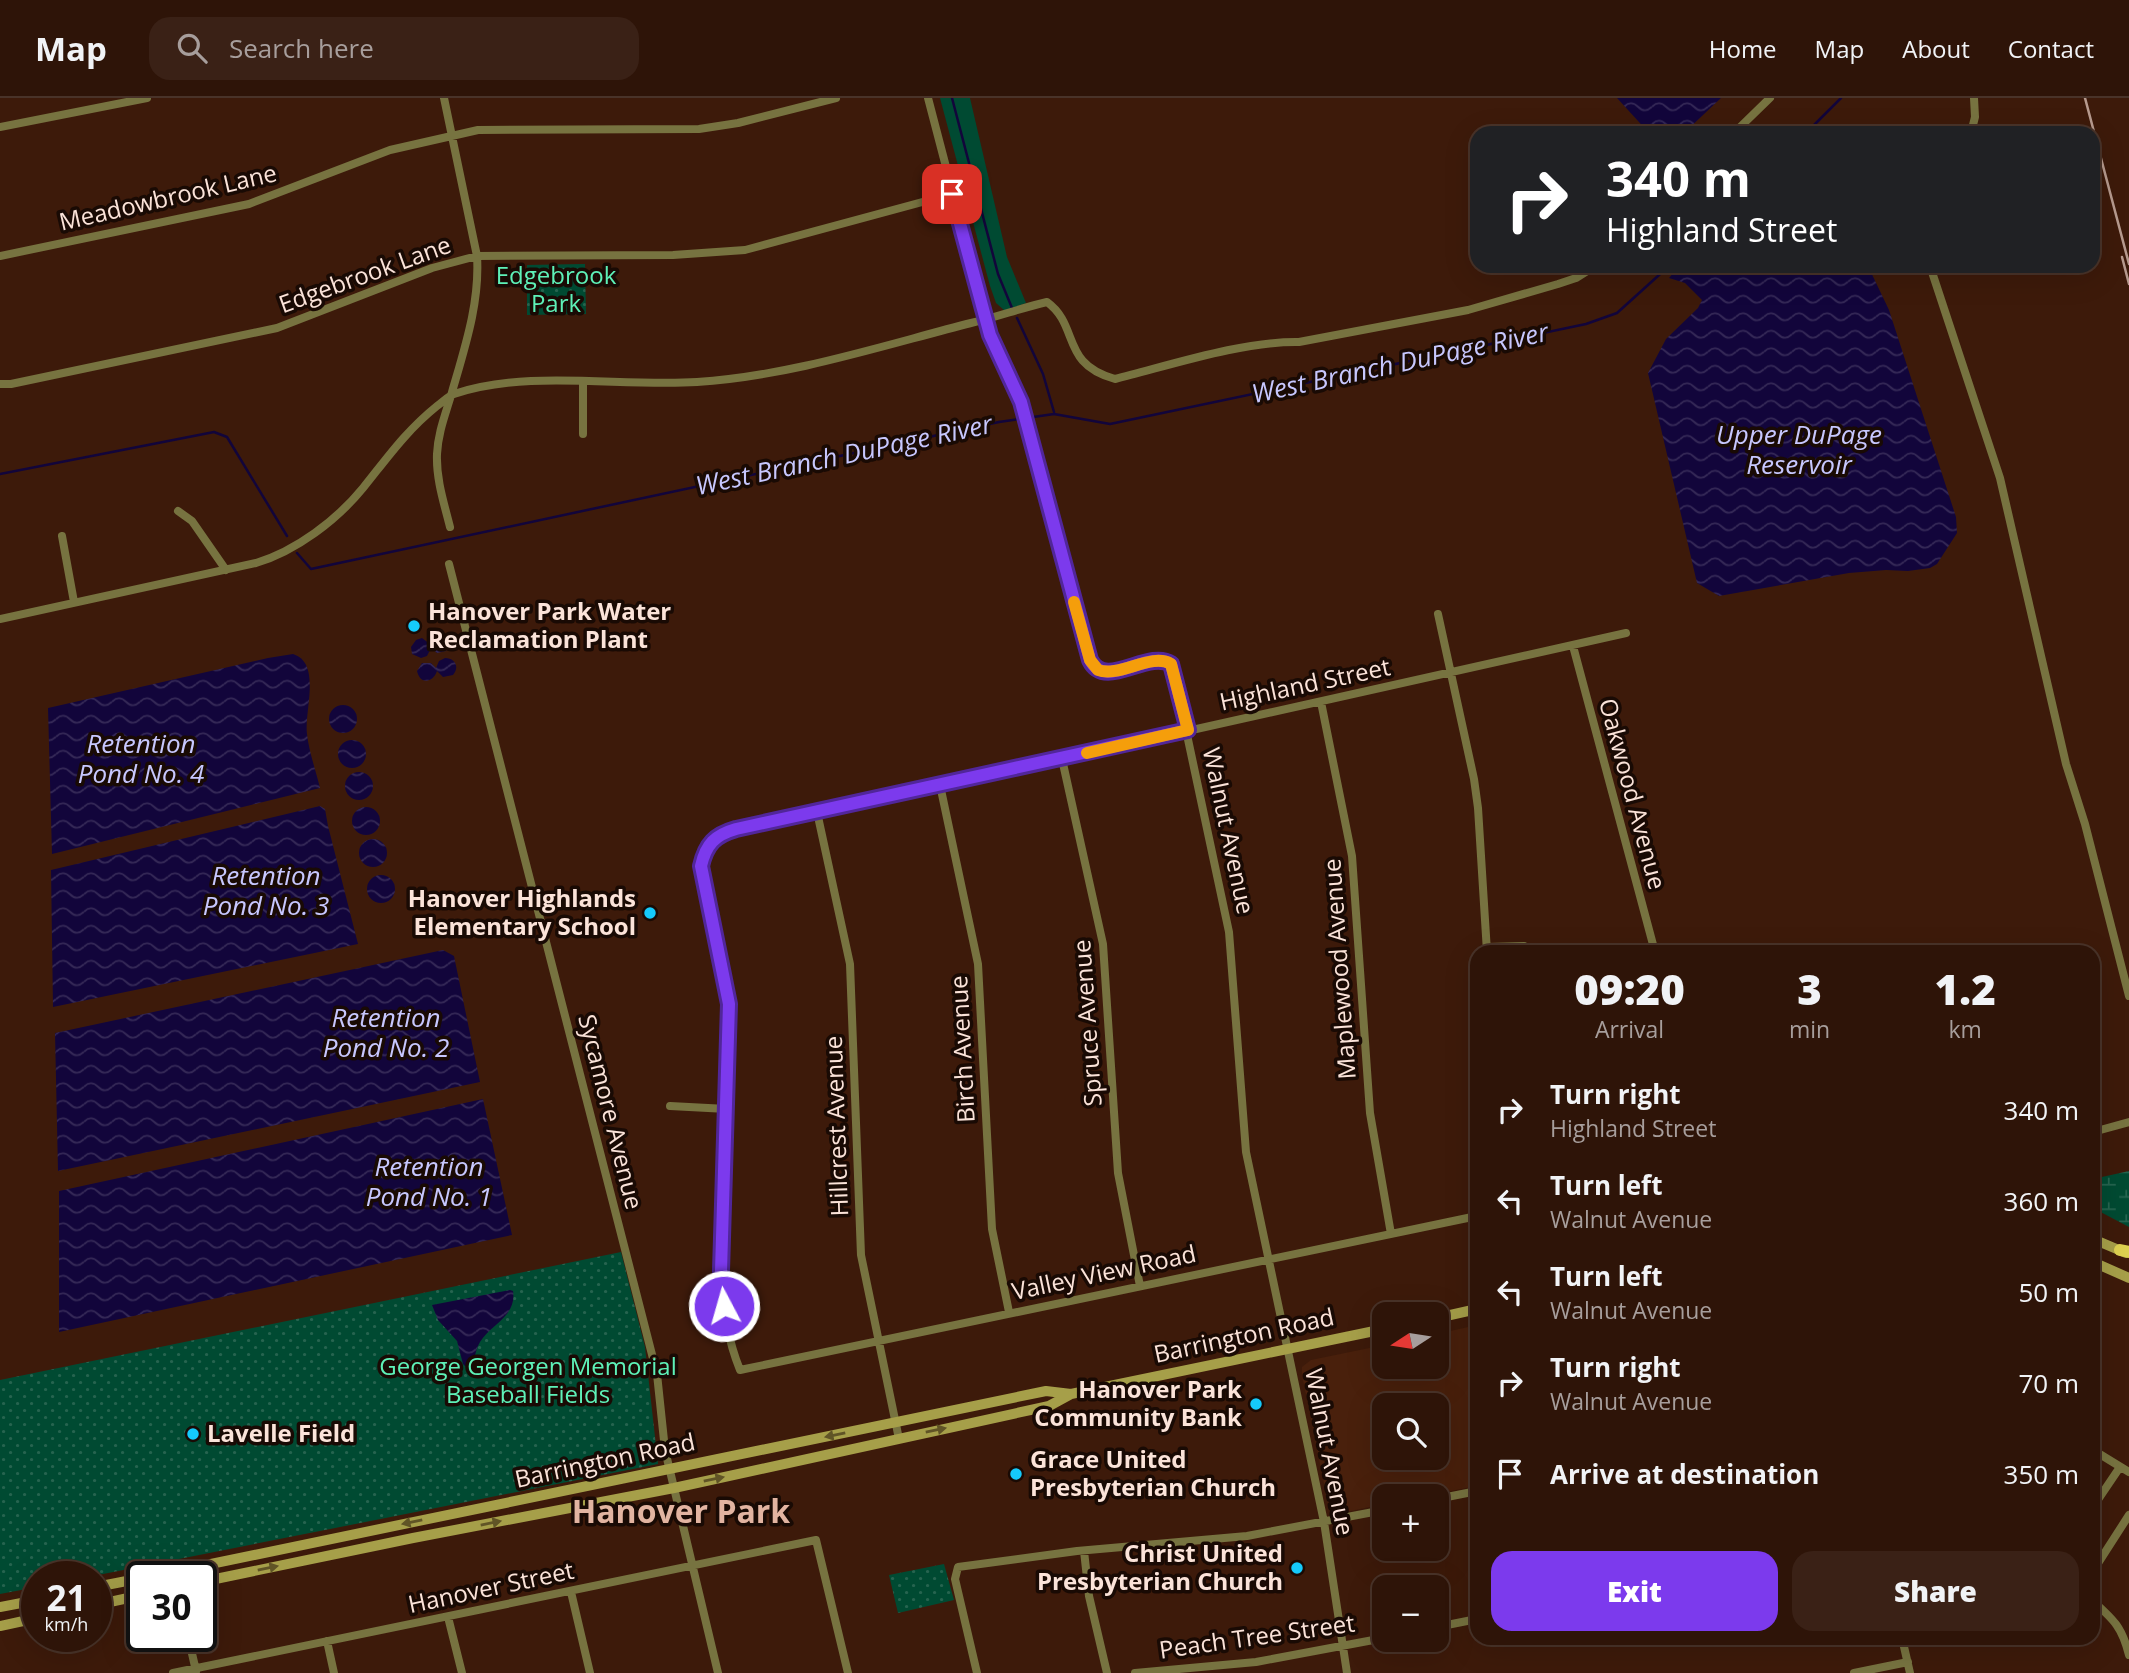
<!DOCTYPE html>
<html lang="en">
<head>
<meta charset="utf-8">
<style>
	body { margin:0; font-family:"Open Sans",sans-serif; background:#3a2116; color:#f1f3f6; height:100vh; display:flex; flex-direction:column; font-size:26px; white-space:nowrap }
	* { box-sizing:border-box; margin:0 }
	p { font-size:23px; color:#a79e9c }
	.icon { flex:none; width:38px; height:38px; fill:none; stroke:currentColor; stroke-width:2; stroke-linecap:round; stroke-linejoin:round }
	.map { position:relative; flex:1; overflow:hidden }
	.drawer { position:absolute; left:1470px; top:847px; width:630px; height:700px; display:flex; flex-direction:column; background:#2e1408; border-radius:21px; box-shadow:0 7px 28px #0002,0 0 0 2px #493329 }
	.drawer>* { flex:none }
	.guide { position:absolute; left:1470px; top:28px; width:630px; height:147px; border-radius:21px; box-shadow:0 7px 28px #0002,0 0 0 2px #493329; background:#202124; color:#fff; overflow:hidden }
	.needle { width:46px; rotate:258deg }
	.fabs { position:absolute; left:1372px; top:1204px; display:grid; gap:14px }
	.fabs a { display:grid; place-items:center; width:77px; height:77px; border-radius:14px; background:#2e1408; box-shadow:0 7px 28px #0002,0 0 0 2px #493329; font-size:35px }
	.speed { position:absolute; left:21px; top:1463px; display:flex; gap:14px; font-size:35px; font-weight:700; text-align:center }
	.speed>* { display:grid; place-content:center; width:91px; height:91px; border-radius:50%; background:#2e1408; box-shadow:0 7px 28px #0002,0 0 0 2px #493329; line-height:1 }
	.speed small { font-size:18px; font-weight:400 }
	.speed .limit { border:4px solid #111; border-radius:10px; background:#fff; color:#111 }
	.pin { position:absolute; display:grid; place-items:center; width:60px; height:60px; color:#fff; margin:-30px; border-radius:14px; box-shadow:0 4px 10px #0006 }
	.me { position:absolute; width:77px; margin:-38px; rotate:354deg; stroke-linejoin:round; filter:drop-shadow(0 0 5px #0008) }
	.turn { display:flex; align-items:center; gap:24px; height:147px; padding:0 21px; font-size:32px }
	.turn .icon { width:91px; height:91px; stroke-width:2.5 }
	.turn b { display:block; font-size:49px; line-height:60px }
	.eta { display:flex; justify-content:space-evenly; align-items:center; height:119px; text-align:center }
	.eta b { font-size:42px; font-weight:800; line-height:49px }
	.cta { display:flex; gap:14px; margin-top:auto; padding:14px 21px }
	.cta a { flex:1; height:80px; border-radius:21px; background:#7c3aed; color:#fff; font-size:28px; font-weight:800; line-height:80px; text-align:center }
	.cta a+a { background:#3a2116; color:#f1f3f6 }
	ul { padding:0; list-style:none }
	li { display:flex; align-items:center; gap:21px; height:91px; padding:0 21px }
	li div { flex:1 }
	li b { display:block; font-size:26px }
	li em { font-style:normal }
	header { display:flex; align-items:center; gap:42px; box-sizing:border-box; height:98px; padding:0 35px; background:#2e1408; border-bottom:2px solid #493329 }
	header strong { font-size:33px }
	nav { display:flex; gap:38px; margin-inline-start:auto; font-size:24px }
	.search { width:490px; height:63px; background:#3a2116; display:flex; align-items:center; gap:18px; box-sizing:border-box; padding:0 24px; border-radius:21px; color:#a79e9c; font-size:26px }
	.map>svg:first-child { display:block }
	.built { fill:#49200c; fill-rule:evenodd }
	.grass { fill:#004a32 }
	.wetland { fill:url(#wetland-marsh) }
	.park { fill:url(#park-dots) }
	.water { fill:url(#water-waves) }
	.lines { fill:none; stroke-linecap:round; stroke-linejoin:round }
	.stream { stroke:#12053b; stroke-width:2.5 }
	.minor { stroke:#777340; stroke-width:8 }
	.secondary { stroke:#a69f49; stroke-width:10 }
	.trunk { stroke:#dcd050; stroke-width:12 }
	.rail { stroke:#b69a8e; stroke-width:2.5 }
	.oneway { fill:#605426 }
	.route-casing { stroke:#51269a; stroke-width:18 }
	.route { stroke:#7c3aed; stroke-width:12 }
	.slow { stroke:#f59e0b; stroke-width:12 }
	.poi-dot { fill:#15cafb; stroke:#190a04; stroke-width:2.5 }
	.labels { text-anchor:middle; stroke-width:7; stroke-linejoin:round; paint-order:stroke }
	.street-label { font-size:24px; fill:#fbe3d9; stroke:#190a04 }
	.park-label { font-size:24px; fill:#5ef1b8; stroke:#190a04 }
	.poi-label { font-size:24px; font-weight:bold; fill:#fbe3d9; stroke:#190a04; text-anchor:start }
	.water-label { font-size:26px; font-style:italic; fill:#c7c7fe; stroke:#190a04 }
	.district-label { font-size:32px; font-weight:bold; fill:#e2b4a1; stroke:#190a04 }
</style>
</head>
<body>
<header>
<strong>Map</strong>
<div class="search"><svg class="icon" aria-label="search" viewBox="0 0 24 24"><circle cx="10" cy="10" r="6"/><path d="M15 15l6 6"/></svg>Search here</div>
<nav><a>Home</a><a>Map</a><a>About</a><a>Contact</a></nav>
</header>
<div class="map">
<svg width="2129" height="1575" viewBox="0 0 2129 1575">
	<defs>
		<pattern id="wetland-marsh" width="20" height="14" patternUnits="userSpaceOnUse" patternTransform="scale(1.75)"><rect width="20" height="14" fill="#004a32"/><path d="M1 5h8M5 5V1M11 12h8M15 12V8" fill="none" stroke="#26644f"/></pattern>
		<pattern id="park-dots" width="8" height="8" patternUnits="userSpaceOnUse" patternTransform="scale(1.75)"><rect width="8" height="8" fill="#004a32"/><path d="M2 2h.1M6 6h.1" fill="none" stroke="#26644f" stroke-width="1.8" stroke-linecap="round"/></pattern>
		<pattern id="water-waves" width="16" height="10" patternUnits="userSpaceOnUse" patternTransform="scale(1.75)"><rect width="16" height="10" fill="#12053b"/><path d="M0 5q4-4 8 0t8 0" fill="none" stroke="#352957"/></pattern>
	</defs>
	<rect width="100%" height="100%" fill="#3d1a0a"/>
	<path class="built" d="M1477,1227V1388L1424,1398H1384V1406L1341,1415L1332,1413L1328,1406L1302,1277V1269L1311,1262L1384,1247V1269H1437V1236ZM1384,1307H1437V1360H1384Z"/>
	<path class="grass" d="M940,0H970L1007,159L1026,205L1005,213L996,205L990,188Z"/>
	<path class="wetland" d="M2129,1073V1129L2093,1110V1081Z"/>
	<path class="park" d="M585,166L586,216L527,217V167Z
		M621,1154L645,1249L658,1366L88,1479H37V1489L0,1496V1282Z
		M944,1466L954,1502L898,1515L889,1477Z"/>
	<path class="water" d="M1617,0H1721L1684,35H1649Z
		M1679,168H1699L1704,173L1710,168C1735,168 1730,185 1755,168H1868L1889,212L1956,419L1957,435L1937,466L1930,470L1908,473L1886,472L1849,475L1719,498L1697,485L1648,275L1666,241L1698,210L1702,202L1685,185L1669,180Z
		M438,536C449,536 453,545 446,553L437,555L431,550L427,558L421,560L412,556L411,549L416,542L422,540L430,546L433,539Z
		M293,556C322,565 304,613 307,636C309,654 316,673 320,690L52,756L48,610L268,560Z
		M445,560C455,560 460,569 453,577L443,579L437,573C433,585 420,587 417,573L422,565H431L436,570L439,563Z
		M329 621a14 14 0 1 1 28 0a14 14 0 1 1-28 0Z
		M338 656a14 14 0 1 1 28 0a14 14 0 1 1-28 0Z
		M345 688a14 14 0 1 1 28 0a14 14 0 1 1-28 0Z
		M320,708L325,711L328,728L358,846L53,909L51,772Z
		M352 723a14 14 0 1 1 28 0a14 14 0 1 1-28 0Z
		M359 755a14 14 0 1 1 28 0a14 14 0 1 1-28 0Z
		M367 791a14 14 0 1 1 28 0a14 14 0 1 1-28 0Z
		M443,852L454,858L480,984L58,1073L55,935Z
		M483,1001L512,1137L59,1234V1093Z
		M510,1192L513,1193C517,1218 491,1226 480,1244C476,1251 475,1258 473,1266L465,1268L463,1266L457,1243L438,1222L432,1207Z"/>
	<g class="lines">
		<path class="stream" d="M952,0L998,176L1012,210
			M1806,35L1841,0
			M1017,220L1043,276L1054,314
			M0,376L214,334L227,339L287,438
			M297,455L311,471L999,324L1054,316L1110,326L1586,226L1617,215L1669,168"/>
		<path class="minor" d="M444,0L477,158C480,204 465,249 452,294C446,315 438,334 437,356C436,381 444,405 450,429
			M928,0L990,237L1021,304L1090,561C1105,593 1148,551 1171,566L1173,571L1229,834L1246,1054L1324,1424L1347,1575
			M0,29L147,0
			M1734,35L1770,0
			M1971,35L1975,19L1974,0
			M0,158L249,106L390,52L478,32L699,31L738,25L836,0
			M1930,168L2000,380L2066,666L2085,726L2129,898
			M0,286H11L277,230L432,170L477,158L673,157L745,152L952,96
			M583,336V284
			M178,413L192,423L226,472
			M62,438L74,504
			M449,466L657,1276L665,1352L718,1575
			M1438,516L1474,681L1478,710L1487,854
			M0,521L256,465C296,453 337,422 363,390C388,359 406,333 437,308C443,304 448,298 454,296C528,271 619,289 697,284C790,278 881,248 971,225C997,219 1021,210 1047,204C1080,228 1060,266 1115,281C1171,267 1243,243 1299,244L1468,212L1558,186L1576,180L1595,168
			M1573,548L1655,854
			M1321,604L1352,758L1370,1015L1391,1136
			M1062,661L1103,846L1118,1075L1140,1188
			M940,687L978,866L992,1131L1009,1214
			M817,714L850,866L861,1157L899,1341
			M1487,849L1524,848
			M670,1008L727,1011
			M2093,1034L2129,1024
			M1477,1118L740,1272C728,1242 722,1205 721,1173L729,906L701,768C706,746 715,737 736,731L1062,661L1626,535
			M2093,1352L2129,1374
			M1437,1401L1477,1393
			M2093,1409L2120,1369
			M1084,1453L1089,1498L1107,1575
			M2093,1473L2129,1417
			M571,1494L590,1575
			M2093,1503C2114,1522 2122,1529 2129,1557
			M448,1519L462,1575
			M1437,1529L1477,1521
			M188,1538L196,1573
			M1902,1540L1910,1575
			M327,1543L334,1575
			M173,1575L816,1442L848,1575
			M977,1575L955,1481L958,1469L1077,1453L1247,1438L1384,1412
			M1135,1575L1256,1564L1384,1540
			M1854,1575L1908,1564"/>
		<path class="secondary" d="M2093,1141L2126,1155
			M2093,1164L2129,1180
			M1437,1220L1477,1211
			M148,1479L1046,1293L1071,1296
			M201,1484L413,1440L674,1390L1049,1308L1071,1296L1384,1231
			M96,1489L142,1480
			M96,1507L142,1497
			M0,1509L37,1502
			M0,1528L37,1520"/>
		<path class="trunk" d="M2120,1152L2129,1154"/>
		<path class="rail" d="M2085,0L2129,166
			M2122,159L2129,186"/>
	</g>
	<defs><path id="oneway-solid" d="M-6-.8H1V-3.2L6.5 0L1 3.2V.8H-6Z" transform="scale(1.75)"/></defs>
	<g class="oneway">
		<use href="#oneway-solid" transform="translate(936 1332) rotate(-12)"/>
		<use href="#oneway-solid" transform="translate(835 1337) rotate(168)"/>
		<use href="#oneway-solid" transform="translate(714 1381) rotate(-12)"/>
		<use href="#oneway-solid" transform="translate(412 1424) rotate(168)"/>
		<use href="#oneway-solid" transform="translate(491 1425) rotate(-11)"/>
		<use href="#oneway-solid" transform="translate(268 1470) rotate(-12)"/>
	</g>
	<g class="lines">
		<defs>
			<path id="route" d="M724,1208L721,1173L729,906L701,768C706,746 715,737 736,731L1188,632L1171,566C1148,551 1105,593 1090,562L1021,304L990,237L952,96"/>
		</defs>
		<use href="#route" class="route-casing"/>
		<use href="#route" class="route"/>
		<path class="slow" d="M1074,504L1090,562L1098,572C1119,580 1152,554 1171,566L1188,632L1087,655"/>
	</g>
	<g class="poi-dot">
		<circle cx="414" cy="528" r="7"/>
		<circle cx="650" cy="815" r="7"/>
		<circle cx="1256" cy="1306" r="7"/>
		<circle cx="193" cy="1336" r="7"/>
		<circle cx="1016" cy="1376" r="7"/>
		<circle cx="1297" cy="1470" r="7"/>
	</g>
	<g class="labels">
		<g class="street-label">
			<text transform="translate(168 100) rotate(-13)" y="8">Meadowbrook Lane</text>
			<text transform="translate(365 177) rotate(-20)" y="8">Edgebrook Lane</text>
			<text transform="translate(1305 587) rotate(-12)" y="8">Highland Street</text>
			<text transform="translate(1632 696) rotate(75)" y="8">Oakwood Avenue</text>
			<text transform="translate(1228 733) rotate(78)" y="8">Walnut Avenue</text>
			<text transform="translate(1340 871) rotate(-94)" y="8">Maplewood Avenue</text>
			<text transform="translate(1088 925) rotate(-94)" y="8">Spruce Avenue</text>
			<text transform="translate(963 951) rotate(-93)" y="8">Birch Avenue</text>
			<text transform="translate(610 1014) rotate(76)" y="8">Sycamore Avenue</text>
			<text transform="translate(837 1028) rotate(-92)" y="8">Hillcrest Avenue</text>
			<text transform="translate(1104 1175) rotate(-12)" y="8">Valley View Road</text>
			<text transform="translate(1244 1238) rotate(-12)" y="8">Barrington Road</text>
			<text transform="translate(1329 1354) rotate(79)" y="8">Walnut Avenue</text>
			<text transform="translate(605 1363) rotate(-12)" y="8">Barrington Road</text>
			<text transform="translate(491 1490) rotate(-12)" y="8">Hanover Street</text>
			<text transform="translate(1257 1539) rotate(-8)" y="8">Peach Tree Street</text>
		</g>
		<g class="park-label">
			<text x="556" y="186">Edgebrook<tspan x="556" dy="28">Park</tspan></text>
			<text x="528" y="1277">George Georgen Memorial<tspan x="528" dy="28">Baseball Fields</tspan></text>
		</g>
		<g class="poi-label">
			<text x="428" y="522">Hanover Park Water<tspan x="428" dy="28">Reclamation Plant</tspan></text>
			<text x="636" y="809" text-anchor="end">Hanover Highlands<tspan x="636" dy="28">Elementary School</tspan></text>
			<text x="1242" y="1300" text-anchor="end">Hanover Park<tspan x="1242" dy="28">Community Bank</tspan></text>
			<text x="207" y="1344">Lavelle Field</text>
			<text x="1030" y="1370">Grace United<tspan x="1030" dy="28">Presbyterian Church</tspan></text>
			<text x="1283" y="1464" text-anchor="end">Christ United<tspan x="1283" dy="28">Presbyterian Church</tspan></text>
		</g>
		<g class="water-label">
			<text transform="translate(1400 265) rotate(-12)" y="9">West Branch DuPage River</text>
			<text x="1799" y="346">Upper DuPage<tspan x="1799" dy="30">Reservoir</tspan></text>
			<text transform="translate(844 357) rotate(-12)" y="9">West Branch DuPage River</text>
			<text x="141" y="655">Retention<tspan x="141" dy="30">Pond No. 4</tspan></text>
			<text x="266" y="787">Retention<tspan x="266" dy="30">Pond No. 3</tspan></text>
			<text x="386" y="929">Retention<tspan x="386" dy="30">Pond No. 2</tspan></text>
			<text x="429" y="1078">Retention<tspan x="429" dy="30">Pond No. 1</tspan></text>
		</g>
		<g class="district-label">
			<text x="681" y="1425">Hanover Park</text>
		</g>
	</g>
</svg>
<div class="fabs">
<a><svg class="needle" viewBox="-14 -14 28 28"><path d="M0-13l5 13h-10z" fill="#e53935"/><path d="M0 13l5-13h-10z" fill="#a79e9c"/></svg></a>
<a><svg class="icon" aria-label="search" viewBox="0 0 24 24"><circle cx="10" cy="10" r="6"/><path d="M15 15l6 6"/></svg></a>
<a>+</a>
<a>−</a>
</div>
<div class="speed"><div>21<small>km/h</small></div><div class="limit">30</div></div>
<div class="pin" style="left:952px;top:96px;background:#d93025"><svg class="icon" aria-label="arrive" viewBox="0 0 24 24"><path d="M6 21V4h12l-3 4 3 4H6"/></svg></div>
<svg class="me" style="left:724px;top:1208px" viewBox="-20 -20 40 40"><circle r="17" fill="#7c3aed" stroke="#fff" stroke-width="3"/><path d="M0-11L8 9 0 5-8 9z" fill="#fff"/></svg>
<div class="guide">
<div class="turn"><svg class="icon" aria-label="right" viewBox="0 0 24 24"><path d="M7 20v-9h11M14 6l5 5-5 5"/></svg><div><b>340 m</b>Highland Street</div></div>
</div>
<section class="drawer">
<div class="eta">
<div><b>09:20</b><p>Arrival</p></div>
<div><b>3</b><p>min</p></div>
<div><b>1.2</b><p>km</p></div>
</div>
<ul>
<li><svg class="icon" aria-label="right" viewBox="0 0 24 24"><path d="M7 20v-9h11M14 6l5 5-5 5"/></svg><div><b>Turn right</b><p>Highland Street</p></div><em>340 m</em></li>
<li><svg class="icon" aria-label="left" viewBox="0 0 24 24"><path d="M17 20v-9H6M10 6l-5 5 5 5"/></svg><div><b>Turn left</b><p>Walnut Avenue</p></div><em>360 m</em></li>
<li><svg class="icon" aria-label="left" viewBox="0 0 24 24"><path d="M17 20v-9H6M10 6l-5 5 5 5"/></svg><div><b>Turn left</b><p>Walnut Avenue</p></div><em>50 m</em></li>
<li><svg class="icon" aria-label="right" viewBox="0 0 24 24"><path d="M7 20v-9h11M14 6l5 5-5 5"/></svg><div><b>Turn right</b><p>Walnut Avenue</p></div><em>70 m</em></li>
<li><svg class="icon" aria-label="arrive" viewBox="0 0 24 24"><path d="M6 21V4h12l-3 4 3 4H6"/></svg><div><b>Arrive at destination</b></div><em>350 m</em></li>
</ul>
<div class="cta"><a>Exit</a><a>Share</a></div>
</section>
</div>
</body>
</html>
